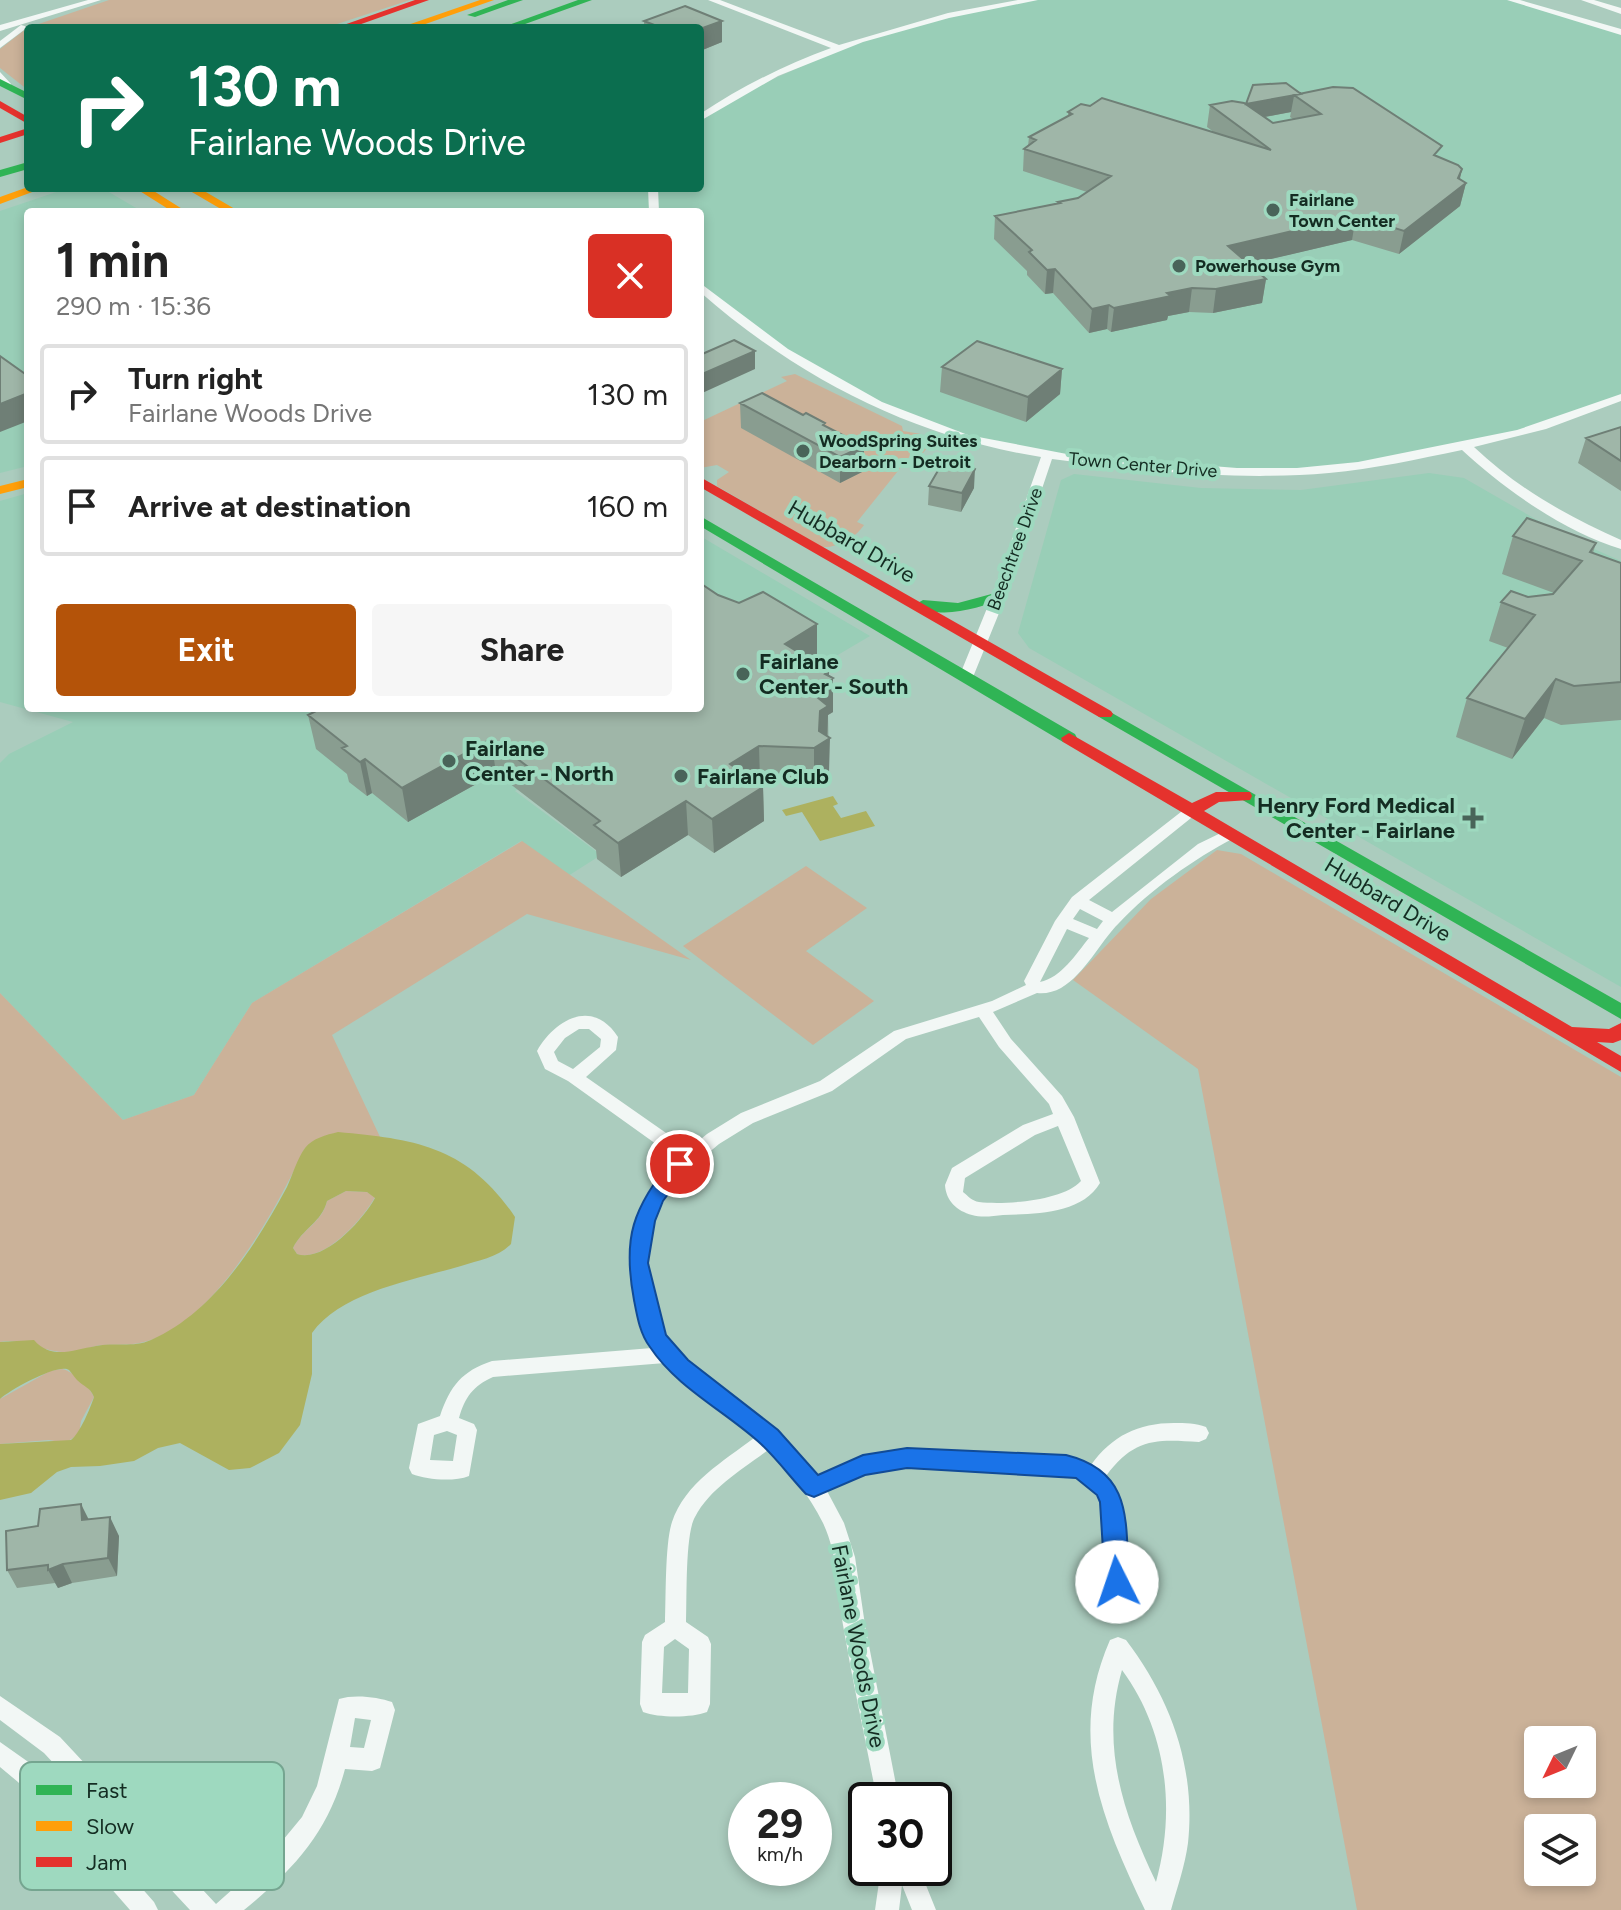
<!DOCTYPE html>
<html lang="en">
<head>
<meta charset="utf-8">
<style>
	body { margin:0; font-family:Figtree,sans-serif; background:#f6f6f6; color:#222; height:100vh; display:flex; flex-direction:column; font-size:30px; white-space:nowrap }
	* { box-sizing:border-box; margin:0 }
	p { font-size:26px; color:#767676 }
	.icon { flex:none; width:44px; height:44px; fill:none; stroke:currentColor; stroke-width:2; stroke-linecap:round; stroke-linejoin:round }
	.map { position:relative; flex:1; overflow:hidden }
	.drawer { position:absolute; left:24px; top:208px; width:680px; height:504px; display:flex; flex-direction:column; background:#fff; border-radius:8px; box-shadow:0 4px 12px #0003 }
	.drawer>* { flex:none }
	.guide { position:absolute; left:24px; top:24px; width:680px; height:168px; border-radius:8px; box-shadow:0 4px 12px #0003; background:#0b6e4f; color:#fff; overflow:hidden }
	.needle { width:52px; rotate:227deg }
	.tools { position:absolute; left:1524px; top:1726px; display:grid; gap:16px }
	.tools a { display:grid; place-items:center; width:72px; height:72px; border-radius:8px; background:#fff; box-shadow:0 4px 12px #0003; font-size:40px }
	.speed { position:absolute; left:728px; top:1782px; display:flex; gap:16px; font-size:40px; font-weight:700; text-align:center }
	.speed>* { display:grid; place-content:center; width:104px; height:104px; border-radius:50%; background:#fff; box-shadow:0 4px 12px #0003; line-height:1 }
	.speed small { font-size:20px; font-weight:400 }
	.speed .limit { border:4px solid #111; border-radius:12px; background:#fff; color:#111 }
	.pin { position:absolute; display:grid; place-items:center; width:68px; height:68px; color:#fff; margin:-34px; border:4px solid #fff; border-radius:50%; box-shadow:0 2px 8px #0007 }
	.me { position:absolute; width:88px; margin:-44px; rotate:356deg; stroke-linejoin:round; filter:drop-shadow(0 0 6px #0008) }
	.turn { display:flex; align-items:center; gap:28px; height:168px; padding:0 32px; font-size:36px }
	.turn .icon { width:104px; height:104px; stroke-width:2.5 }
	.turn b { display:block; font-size:56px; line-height:68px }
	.round { display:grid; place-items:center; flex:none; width:84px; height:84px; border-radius:8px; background:#f6f6f6 }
	.head { display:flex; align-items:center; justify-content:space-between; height:136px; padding:0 32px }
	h1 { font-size:48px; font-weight:700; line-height:60px }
	.cta { display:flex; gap:16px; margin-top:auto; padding:16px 32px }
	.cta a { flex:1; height:92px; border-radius:8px; background:#b45309; color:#fff; font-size:32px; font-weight:700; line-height:92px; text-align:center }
	.cta a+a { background:#f6f6f6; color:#222 }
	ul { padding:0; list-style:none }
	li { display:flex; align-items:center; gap:24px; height:100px; margin:0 16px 12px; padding:0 16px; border:4px solid #e0e0e0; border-radius:8px }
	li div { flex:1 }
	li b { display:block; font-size:30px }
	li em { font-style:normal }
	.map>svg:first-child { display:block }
	.built { fill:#99ceb7 }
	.green { fill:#cbb299; fill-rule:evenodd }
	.water { fill:#adb15f; fill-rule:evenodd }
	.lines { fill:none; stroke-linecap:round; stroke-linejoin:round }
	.street { fill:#f2f7f5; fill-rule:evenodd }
	.fast { fill:#30b455; fill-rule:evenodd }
	.slow { fill:#ff9f0a; fill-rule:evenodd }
	.jam { fill:#e5322d; fill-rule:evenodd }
	.wall { fill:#899d90; fill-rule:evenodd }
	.shaded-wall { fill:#6f7f76 }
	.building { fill:#9fb6a8; stroke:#6f7f76; stroke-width:2 }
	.route { fill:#1a73e8; stroke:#114b97; stroke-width:2 }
	.poi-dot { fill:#496459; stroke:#9ed9bf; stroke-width:3 }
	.labels { text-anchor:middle; stroke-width:8; stroke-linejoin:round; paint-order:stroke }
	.far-poi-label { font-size:18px; font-weight:bold; fill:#142c22; stroke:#9ed9bf; text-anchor:start }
	.far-street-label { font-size:18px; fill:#142c22; stroke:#9ed9bf }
	.street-label { font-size:22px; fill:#142c22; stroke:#9ed9bf }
	.poi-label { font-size:22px; font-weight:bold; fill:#142c22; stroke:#9ed9bf; text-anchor:start }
	.key { fill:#9ed9bf; stroke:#75a590; stroke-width:2 }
	.key-label { font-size:22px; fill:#142c22 }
</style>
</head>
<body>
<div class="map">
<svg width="1621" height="1910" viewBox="0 0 1621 1910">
	<rect width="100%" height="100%" fill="#abccbe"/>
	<path class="built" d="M1034,0H1511L1621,32V397L1552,424L1383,462L1270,473L1075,459L944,431L816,372L700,286V212H234L191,188H700V118L736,96L865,38L933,19Z
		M68,188H102L143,212H28V466L0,473V211Z
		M1429,473L1464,478L1565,536L1621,561V987L1029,648L1018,633L1061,480L1074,474L1201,488L1301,490Z
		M28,493V708H658L515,791L601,855L568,876L521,841L252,1003L194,1095L123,1120L0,993V763L9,754L73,722L0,702V501Z
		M700,536L870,636L814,669L700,708Z"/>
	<path class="green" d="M109,0H410L325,28H28V90L0,68V49L27,28Z
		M795,374L902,426L903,431L921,434L934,440L923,453L914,451L857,522L864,525C855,538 838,548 822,547L717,486V480L729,472L717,465L700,468V422L787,381L781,377Z
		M522,841L691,960L527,914L332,1035L381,1139L352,1134L305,1148C276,1209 215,1324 144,1342C130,1346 116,1344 102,1345C91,1346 82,1351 72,1352C47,1355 24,1337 0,1342V993L123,1120L194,1095L252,1003Z
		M1217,850L1241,854L1621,1077V1910H1357L1198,1069L1073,980L1151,899ZM1538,1740H1582V1784H1538ZM1538,1828H1582V1872H1538Z
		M806,866L867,908L806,951L874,1001L813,1045L683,946Z
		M346,1191L367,1192L375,1197C363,1219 324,1263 297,1254L293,1248C302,1229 322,1223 327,1201Z
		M62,1369C73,1371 89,1386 94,1397L81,1421L79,1434L65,1443L49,1440L0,1444V1399L50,1371Z"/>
	<path class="water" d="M833,796L838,804L833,806L841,818L866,811L875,826L820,841L802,812L786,816L782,810Z
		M338,1132C416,1139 468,1147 515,1217L511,1244C497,1258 479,1260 461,1266C414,1280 341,1292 312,1333V1374L300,1425L279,1453L250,1468L229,1470L180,1443L158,1448L134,1461L100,1466L71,1467L57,1472L31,1493L0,1500V1444L71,1440C80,1433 90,1409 94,1397C90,1387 84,1387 77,1380C74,1377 72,1373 69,1370C58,1363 10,1390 0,1399V1342L34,1340C51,1360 73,1350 96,1346C114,1342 133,1348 151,1340C214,1312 255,1246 287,1187C293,1174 297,1159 305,1148C313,1138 326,1135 338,1132ZM346,1191L367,1192L375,1198C363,1220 324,1263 297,1254L293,1248C302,1229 322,1222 327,1201Z"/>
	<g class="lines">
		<path class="street" d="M88,0H101L0,31V25Z
			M708,0H720L839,45L948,13L1018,0H1038L949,18L863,42L778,76L700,121V114C741,87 784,65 831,48Z
			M1507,0H1520L1621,29V35Z
			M1581,0H1594L1621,8V14Z
			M21,25L28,27L0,48V41Z
			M0,72L11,84V88H5L0,81Z
			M648,188H658L659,212H649Z
			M700,283L788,349L882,402L968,435L1072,455L1237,468H1297L1358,462L1517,430L1621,394V401L1546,429L1474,447C1517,488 1567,516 1621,540V549C1565,532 1505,490 1462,450C1418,459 1374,469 1329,473C1237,481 1143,471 1052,459L1006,596L973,677L971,680H961L959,677L992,596L1041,457C912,437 797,377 700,292Z
			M1191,806L1198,811L1196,814L1089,900L1112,912L1198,844L1229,829L1234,830L1237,834L1234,838C1194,859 1151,889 1119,923C1099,943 1086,973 1061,988C1054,992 1045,994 1037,993L993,1012L1011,1039L1062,1096L1074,1117L1100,1183C1082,1214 1035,1214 1003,1215C993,1216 982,1218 972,1215C957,1211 946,1201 945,1185L952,1168L1023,1125L1053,1114L1049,1104L999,1047L979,1017L906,1039L832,1091L753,1123L719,1144L676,1180L653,1221L647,1263L658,1320L665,1335L687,1361L777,1431L817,1476L863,1456L907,1449L1066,1456L1091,1465C1112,1436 1138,1423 1174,1423C1185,1423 1196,1423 1206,1427L1209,1433L1206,1439L1199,1442C1156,1439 1134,1438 1106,1476L1122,1502L1130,1608L1126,1615L1119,1618L1112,1615L1108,1608L1102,1503C1093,1488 1083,1479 1066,1474L907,1467L866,1473L827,1491L844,1523L855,1557L865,1625L899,1800H877C866,1742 853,1684 843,1625C838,1591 838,1555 823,1523C809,1495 791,1472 768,1450C743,1469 710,1488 695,1517C685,1534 687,1599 686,1622L708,1637L711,1644L710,1704L707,1712C691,1718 659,1718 643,1712L640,1704L642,1642L645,1635L665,1622C666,1596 665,1543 672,1522C685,1483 724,1461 754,1438L673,1373L665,1363L493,1377C473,1386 465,1397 459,1418L474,1424L477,1430L469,1476C454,1482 427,1480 412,1474L409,1468L418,1424L440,1416C450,1386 462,1371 492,1361L652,1348C642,1332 638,1314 635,1295C633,1285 629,1274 629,1264C627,1225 648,1184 677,1159L568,1081L545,1069L537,1051C555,1019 593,998 618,1037L616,1050L586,1077L689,1149L707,1134L741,1113L820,1081L894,1031L992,1001L1026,985L1024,981L1055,921L1072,897L1186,808ZM1080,909L1103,921L1097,929L1073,919ZM1067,929L1089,938C1076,954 1061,978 1040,982ZM579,1029H589L601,1039L600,1047L573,1069L558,1061L554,1052L565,1038ZM1058,1126L1081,1181C1063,1201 1005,1205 979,1202C972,1201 968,1196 963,1192L965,1178L1035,1135ZM447,1431L457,1435L453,1461L430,1460L434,1435ZM675,1639L689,1649L688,1693H662L664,1647Z
			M1118,1637L1126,1640C1171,1699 1196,1768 1188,1843C1185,1866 1177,1888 1171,1910H1145C1102,1820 1067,1738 1110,1640ZM1122,1670C1167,1731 1176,1810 1156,1882C1123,1813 1100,1746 1122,1670Z
			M0,1696L60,1737L216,1904L269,1857L302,1817L317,1786L339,1699C354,1694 378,1697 392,1702L395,1710L380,1768L372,1771L345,1769C328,1833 294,1869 244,1910H190L44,1753L0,1720ZM355,1718L371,1720L364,1748L350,1747Z
			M0,1742L34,1766L154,1902L158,1910H130L18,1782L0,1767Z
			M881,1868H919L936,1910H912L902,1885L899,1910H875Z"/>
		<path class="fast" d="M508,0H523L475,17L467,15Z
			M578,0H592L514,28H500Z
			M0,79L28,93V100L0,86Z
			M28,162V169L0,177V170Z
			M700,516L1075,734L1077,738L1069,743L1063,742L700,526Z
			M999,592L1004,593V599C980,607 938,622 916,604L923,600L958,603Z
			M1105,709L1621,1003V1019L1099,717L1097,714L1099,711Z"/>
		<path class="slow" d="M480,0H494L414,28H399Z
			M28,187L43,188L0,204V197Z
			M135,188H149L187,212H173Z
			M185,188H199L240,212H226Z
			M28,479V487L0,494V486Z"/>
		<path class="jam" d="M415,0H429L350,28H335Z
			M0,101L28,117V124L0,108Z
			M28,128V134L0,143V137Z
			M700,477L1111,711L1113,714L1111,717H1099L700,487Z
			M1069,733L1192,803L1216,792H1250L1252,796L1250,800L1219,802L1204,811L1572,1027L1609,1029L1621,1023V1040L1613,1043L1597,1042L1621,1056V1072L1063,742L1061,738Z"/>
	</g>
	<path class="wall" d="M644,21H722V42L700,51V28H644Z
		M1301,94L1439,157L1462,169L1460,179L1466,183L1460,206L1399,254L1352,240L1249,264L1266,279L1262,303L1213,313L1189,312L1168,316L1167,320L1111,332L1107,329L1089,333L1053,293L1045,294L1027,275V271L994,239L995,216L1058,204V202L1078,198L1087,192L1023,171L1024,149L1028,146L1029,137L1068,116V112L1215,133L1207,127L1210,105L1246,104ZM1291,112L1290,117L1293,119L1273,123L1265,117Z
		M942,367L1062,369L1060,394L1026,422L940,392Z
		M740,403L825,426L864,446V471L840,483L741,428Z
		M1621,427V491L1578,463L1586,438Z
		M929,486L974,488L961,512L928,505Z
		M1513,536L1596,543L1593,553L1621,563V720L1561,725L1544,718L1512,759L1456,737L1467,698L1508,648L1489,641L1501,602L1554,593L1502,574Z
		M817,657L812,661L833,678V712L828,715L829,772L814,782L760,781L757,782L763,787L764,821L714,853L688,835L621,877L597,859L596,850L496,773L408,822L372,793L367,796L349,782L347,774L316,749L308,715L700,708Z
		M89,1520L119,1536L117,1576L72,1583L58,1588L55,1583L17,1588L7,1570Z"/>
	<path class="shaded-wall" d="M722,21V42L700,51V29Z
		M1294,96L1291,112L1243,121L1246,104Z
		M1462,169L1457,190L1466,183L1460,206L1399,254L1404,231L1458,178Z
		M1356,216L1352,240L1225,270L1228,246Z
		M1055,269L1053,293L1045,294L1047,270Z
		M1266,279L1262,303L1213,313L1216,289Z
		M1192,288L1189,312L1168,316L1167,320L1111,332L1114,308L1167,293Z
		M1109,305L1107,329L1089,333L1092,309Z
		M755,351V369L700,394V375Z
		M1062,369L1060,394L1026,422L1028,397Z
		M28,393V421L0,432V404Z
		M864,446V471L840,483V457Z
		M975,469L974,488L961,512L962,493Z
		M817,624V657L785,678V644Z
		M829,671V681L833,678V712L828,715L827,739L830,738L829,772L814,782V748L811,692L825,674Z
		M1556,679L1544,718L1512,759L1525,719Z
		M491,739L496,773L408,822L402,788Z
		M759,746L760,781L731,798L730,764Z
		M365,759L372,793L367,796L360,762Z
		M763,787L764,821L714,853L712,819Z
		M686,801L688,835L621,877L618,843Z
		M81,1504L90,1522L82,1520Z
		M110,1517L119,1536L117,1576L108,1558Z
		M63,1564L72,1583L58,1588L48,1570Z"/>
	<path class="building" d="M685,6L722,21L700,29V28H662L644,21Z
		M1286,83L1301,94L1246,104L1253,85Z
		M1333,87L1353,88L1442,146L1434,155L1458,165L1462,169L1458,178L1466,183L1404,231L1356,216L1228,246L1266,279L1216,289L1192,288L1167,293L1171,296L1114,308L1109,305L1092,309L1055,269L1047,270L1029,252L1032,250L995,216L1060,203L1058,202L1078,198L1111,176L1024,149L1036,140L1029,137L1072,114L1068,112L1081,104L1090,106L1102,98L1271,150L1210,105L1232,101L1244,103L1273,123L1321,114L1294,95Z
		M734,340L755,351L700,375V355Z
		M977,341L1062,369L1028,397L942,367Z
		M0,356L28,376V393L0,404Z
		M762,393L803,415L806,413L825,423L823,425L864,446L840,457L740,403Z
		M1621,427V461L1586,438Z
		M943,462H964L975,469L962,493L929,486Z
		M1527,518L1596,543L1590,552L1621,563V682L1574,686L1556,679L1525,719L1467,698L1535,615L1501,602L1511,591L1528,597L1553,594L1582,561L1513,536Z
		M700,583L718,595L739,603L763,592L817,624L785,644L829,671L825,674L833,678L811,692L828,706L820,711L819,731L830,738L814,748L759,746L730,764L763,787L712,819L686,801L618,843L594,825L600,821L491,739L402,788L365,759L360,762L342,748L347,746L308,715L322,708H700Z
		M81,1504L82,1520L110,1517L108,1558L63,1564L48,1570V1565L7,1570L6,1531L38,1526L40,1509Z"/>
	<path class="route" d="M680,1157L687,1159L690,1164L663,1201L655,1221L648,1263L666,1335L688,1360L778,1430L818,1475L863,1455L907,1448L1066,1455C1135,1472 1125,1524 1129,1582L1125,1589L1117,1593L1109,1589L1105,1582L1100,1502L1097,1495L1076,1478L907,1468L865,1475L814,1497L806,1494C791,1478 777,1459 761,1444C725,1411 677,1388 650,1347C640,1334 637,1316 634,1300C622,1236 633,1210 672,1159Z"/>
	<g class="poi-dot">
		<circle cx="1273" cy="210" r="8"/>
		<circle cx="1179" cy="266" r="8"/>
		<circle cx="803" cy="451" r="8"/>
		<circle cx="743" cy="674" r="8"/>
		<circle cx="449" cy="761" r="8"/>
		<circle cx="681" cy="776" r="8"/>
		<path d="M1469 806h8v8h8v8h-8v8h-8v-8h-8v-8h8z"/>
	</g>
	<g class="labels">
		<g class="far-poi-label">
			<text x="1289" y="206">Fairlane<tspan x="1289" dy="21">Town Center</tspan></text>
			<text x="1195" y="272">Powerhouse Gym</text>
			<text x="819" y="447">WoodSpring Suites<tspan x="819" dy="21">Dearborn - Detroit</tspan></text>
		</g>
		<g class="far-street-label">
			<text transform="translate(1143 465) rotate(5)" y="6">Town Center Drive</text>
			<text transform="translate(1015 549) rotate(-70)" y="6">Beechtree Drive</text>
		</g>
		<g class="street-label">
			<text transform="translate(852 541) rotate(30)" y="8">Hubbard Drive</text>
			<text transform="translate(1388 899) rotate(31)" y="8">Hubbard Drive</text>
			<text transform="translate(859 1646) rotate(79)" y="8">Fairlane Woods Drive</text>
		</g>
		<g class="poi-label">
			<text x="759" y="669">Fairlane<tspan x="759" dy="25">Center - South</tspan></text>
			<text x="465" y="756">Fairlane<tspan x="465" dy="25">Center - North</tspan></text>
			<text x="697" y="784">Fairlane Club</text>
			<text x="1455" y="813" text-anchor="end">Henry Ford Medical<tspan x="1455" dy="25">Center - Fairlane</tspan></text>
		</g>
	</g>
	<rect x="20" y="1762" width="264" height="128" rx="12" class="key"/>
	<rect x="36" y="1785" width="36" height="10" fill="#30b455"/>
	<rect x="36" y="1821" width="36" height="10" fill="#ff9f0a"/>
	<rect x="36" y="1857" width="36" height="10" fill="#e5322d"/>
	<g class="key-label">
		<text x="86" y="1798">Fast</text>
		<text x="86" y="1834">Slow</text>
		<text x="86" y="1870">Jam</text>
	</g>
</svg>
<div class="tools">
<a><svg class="needle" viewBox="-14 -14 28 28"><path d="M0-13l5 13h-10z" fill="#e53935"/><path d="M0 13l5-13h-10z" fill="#767676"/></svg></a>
<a><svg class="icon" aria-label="layers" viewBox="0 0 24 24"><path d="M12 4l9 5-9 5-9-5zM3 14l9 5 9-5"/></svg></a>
</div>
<div class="speed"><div>29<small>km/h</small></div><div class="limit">30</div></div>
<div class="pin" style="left:680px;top:1164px;background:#d93025"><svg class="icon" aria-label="arrive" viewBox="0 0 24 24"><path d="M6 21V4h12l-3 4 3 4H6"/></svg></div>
<svg class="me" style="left:1117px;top:1582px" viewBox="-20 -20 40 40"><circle r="19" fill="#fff"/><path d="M0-13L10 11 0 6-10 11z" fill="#1a73e8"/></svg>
<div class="guide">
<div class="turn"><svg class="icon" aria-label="right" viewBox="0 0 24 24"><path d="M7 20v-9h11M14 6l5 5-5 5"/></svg><div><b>130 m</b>Fairlane Woods Drive</div></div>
</div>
<section class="drawer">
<div class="head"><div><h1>1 min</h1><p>290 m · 15:36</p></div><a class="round" style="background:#d93025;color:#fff"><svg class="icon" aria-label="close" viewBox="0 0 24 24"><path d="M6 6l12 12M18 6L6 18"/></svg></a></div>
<ul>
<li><svg class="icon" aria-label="right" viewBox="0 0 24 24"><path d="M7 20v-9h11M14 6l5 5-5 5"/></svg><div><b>Turn right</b><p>Fairlane Woods Drive</p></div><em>130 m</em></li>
<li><svg class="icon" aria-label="arrive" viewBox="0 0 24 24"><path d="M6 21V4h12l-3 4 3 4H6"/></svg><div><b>Arrive at destination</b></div><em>160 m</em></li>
</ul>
<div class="cta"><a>Exit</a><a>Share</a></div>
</section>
</div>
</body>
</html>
